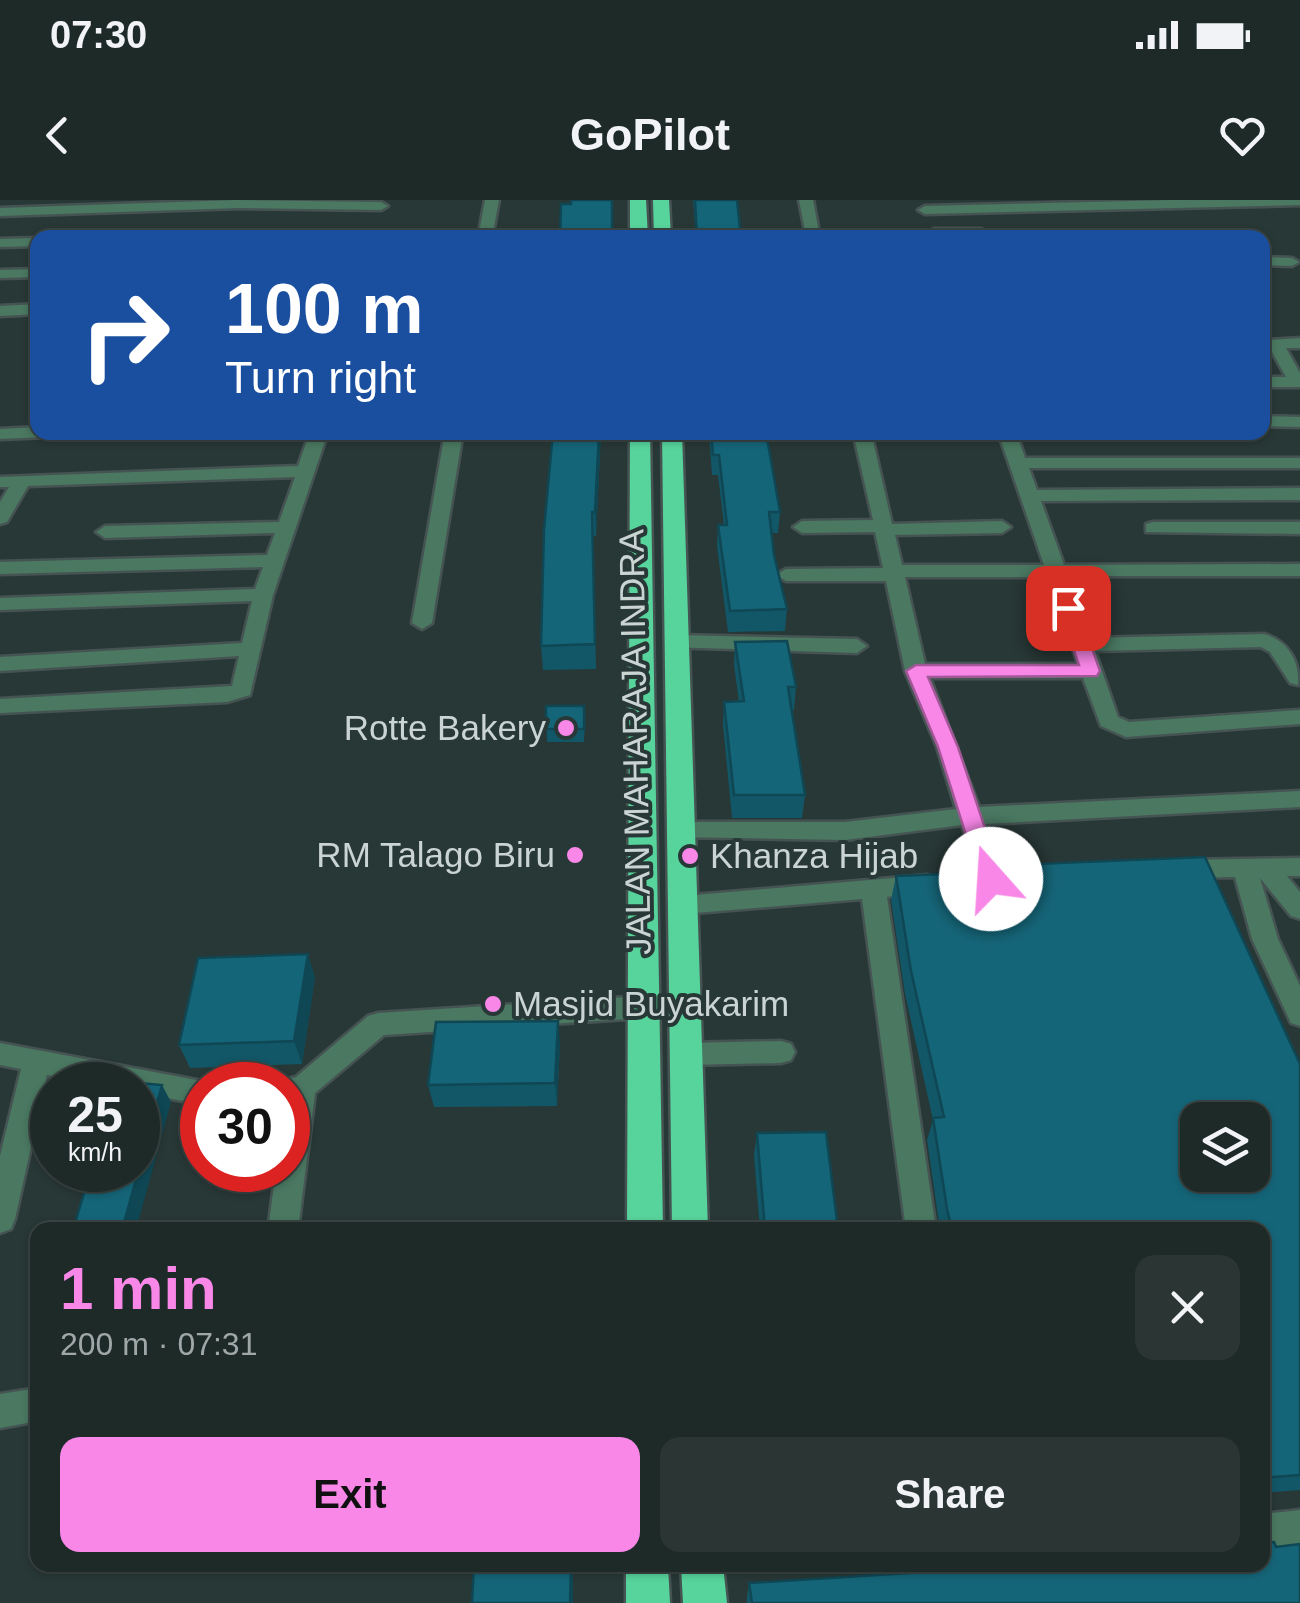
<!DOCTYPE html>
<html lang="en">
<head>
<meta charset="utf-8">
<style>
	body { margin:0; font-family:Helvetica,sans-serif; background:#2b3634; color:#f1f3f6; height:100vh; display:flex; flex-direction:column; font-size:38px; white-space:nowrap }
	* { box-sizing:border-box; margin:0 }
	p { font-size:32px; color:#a1a7a8 }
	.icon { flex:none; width:55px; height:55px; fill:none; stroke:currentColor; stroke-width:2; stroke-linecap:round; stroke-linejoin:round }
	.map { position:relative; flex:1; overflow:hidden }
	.sheet { position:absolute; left:30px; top:1022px; width:1240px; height:350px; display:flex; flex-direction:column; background:#1e2a28; border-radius:20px; box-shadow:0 2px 8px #0004,0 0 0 2px #3c4645 }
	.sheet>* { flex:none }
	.guide { position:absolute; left:30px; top:30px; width:1240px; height:210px; border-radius:20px; box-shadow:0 2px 8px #0004,0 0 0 2px #3c4645; background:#1a4fa0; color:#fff; overflow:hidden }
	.fabs { position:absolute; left:1180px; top:902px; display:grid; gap:20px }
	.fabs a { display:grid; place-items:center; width:90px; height:90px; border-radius:20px; background:#1e2a28; box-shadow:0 2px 8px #0004,0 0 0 2px #3c4645; font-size:50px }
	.speed { position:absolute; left:30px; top:862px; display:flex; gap:20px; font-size:50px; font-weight:700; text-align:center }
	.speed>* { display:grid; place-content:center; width:130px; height:130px; border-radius:50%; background:#1e2a28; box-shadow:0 2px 8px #0004,0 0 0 2px #3c4645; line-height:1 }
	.speed small { font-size:25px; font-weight:400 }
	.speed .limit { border:15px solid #d22; background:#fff; color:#111 }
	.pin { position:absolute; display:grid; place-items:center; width:85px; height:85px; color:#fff; margin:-42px; border-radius:20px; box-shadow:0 5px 15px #0006 }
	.me { position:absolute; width:110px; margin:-55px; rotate:341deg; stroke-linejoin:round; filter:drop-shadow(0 0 8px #0008) }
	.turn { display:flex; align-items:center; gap:35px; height:210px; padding:0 30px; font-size:45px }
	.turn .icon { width:130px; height:130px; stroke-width:2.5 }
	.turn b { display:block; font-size:70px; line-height:85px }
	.round { display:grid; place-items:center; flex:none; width:105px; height:105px; border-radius:20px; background:#2b3634 }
	.headline { display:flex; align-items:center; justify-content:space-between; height:170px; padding:0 30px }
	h1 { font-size:60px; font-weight:700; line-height:75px; color:#f987e8 }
	.cta { display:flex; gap:20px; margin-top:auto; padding:20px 30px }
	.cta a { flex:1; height:115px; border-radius:20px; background:#f987e8; color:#111; font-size:40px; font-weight:700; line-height:115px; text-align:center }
	.cta a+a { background:#2b3634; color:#f1f3f6 }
	.status { display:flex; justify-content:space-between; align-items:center; height:70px; padding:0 50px; background:#1e2a28; direction:ltr }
	.status svg { height:28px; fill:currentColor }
	header { display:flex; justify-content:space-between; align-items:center; height:130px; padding:0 30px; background:#1e2a28; font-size:45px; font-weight:700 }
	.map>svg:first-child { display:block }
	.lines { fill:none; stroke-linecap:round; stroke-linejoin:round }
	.minor-casing { stroke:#455452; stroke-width:5 }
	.highway-casing { stroke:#455452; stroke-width:5 }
	.minor { fill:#4a7861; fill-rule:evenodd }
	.highway { fill:#57d49c; fill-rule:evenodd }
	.wall { fill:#125767 }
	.shaded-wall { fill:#0f4754 }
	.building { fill:#156578; stroke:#0f4754; stroke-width:2.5; fill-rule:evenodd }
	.route { fill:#f987e8; stroke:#a25897; stroke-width:2.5 }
	.poi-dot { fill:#f987e8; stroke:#283836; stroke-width:4 }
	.labels { text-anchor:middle; stroke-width:8; stroke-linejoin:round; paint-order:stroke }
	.poi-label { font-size:35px; fill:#cad4d3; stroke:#283836; text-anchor:end }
	.street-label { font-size:35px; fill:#cad4d3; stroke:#283836 }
</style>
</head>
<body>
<div class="status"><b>07:30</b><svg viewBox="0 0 49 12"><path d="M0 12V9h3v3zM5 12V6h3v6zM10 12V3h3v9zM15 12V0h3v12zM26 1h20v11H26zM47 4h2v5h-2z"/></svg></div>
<header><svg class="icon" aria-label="back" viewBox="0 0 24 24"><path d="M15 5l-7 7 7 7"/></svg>GoPilot<svg class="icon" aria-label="heart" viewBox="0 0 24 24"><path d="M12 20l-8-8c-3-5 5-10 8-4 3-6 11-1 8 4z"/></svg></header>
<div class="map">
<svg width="1300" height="1403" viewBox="0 0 1300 1403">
	<rect width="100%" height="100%" fill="#283836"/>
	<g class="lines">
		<defs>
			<path id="minor" d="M236,0L381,2L388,6L381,10L239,8L0,16V8Z
				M485,0H499L492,38H478Z
				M799,0H813L820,38H746L753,34L805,31Z
				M1171,0H1300V5L925,14L918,10L925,6Z
				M934,29H981L988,33L981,37L929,36L927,33Z
				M372,33L379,37L249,38L256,34Z
				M38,38V46L0,47V39Z
				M1262,57L1292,58L1299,62L1292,66L1262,65Z
				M38,69V77L0,78V70Z
				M38,104V114L0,116V106Z
				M1300,138V148H1286L1300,173V187H1262V177H1286L1267,143L1269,140Z
				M1262,216L1300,217V227L1262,226Z
				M38,227V232H56L48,237L0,239V229Z
				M310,232H328L273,395L250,495L227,502L0,513V499L232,486L239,456L0,471V457L242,443L252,401L0,410V398L255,389L263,367L0,374V362L267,355L275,333L105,338L96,332L105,326L279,322L295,277L28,286L7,322L0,324V302L9,287H0V277L298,266Z
				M445,232H463L432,423L422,429L412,423Z
				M853,232H871L892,324L1002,321L1011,327L1002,333L895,335L902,365H1044L998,232H1016L1025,258H1300V268H1029L1037,290L1300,288V300L1041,301L1064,365L1300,364V376H1068L1090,438L1264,434C1288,441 1300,461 1298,485L1290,483L1270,452L1261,447L1095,451L1118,517L1129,522L1300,510V524L1126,537L1101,526L1083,478H930L979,607L1300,591V607L985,624L1003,679L1000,685H982L979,679L962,625L845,640L673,637L669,631L681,622H845L956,609L937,547L905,471L886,381H786L776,375L786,369L883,368L875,332L802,333L793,327L802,321L873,320ZM905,377H1048L1078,464H925Z
				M1153,322H1300V334L1146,332V324Z
				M676,435L857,439L867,446L857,453L669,447L666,442L669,437Z
				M1300,658V676H1287L1300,692V719L1291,716L1260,678L1278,739L1300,786V826L1291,823L1252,739L1235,677L1176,678L1167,675L1164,669L1167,663L1176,660Z
				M927,675L936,677L939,684L936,691L887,697L936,1030H906L862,699L683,714L674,712L670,705L674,698L683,696Z
				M643,796L652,799L656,807L652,815L643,818L384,835L315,893L298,1030H268L276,970H288V885H276L278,881L296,877L368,816L378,813Z
				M781,841L791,844L795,852L791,860L781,863L686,865L676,862L672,854L676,846L686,843Z
				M0,843L202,881L212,885H202V905L138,892V885H100L47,875L15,1019L11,1029L0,1033V956L21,869L0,865Z
				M38,1188V1221L0,1228V1194Z
				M1300,1310V1346L1262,1350V1314Z"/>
			<path id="highway" d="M630,0H646L648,38H630Z
				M653,0H669L671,38H654Z
				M630,232H650L663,1030H627Z
				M662,232H682L708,1030H672Z
				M626,1365H668L670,1403H626Z
				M681,1365H723L727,1403H683Z"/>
		</defs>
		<use href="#minor" class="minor-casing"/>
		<use href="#highway" class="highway-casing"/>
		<use href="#minor" class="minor"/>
		<use href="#highway" class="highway"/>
	</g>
	<path class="wall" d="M693,0H737L741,38H696Z
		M601,232L596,336H593L596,469L543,470L541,446Z
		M709,232H766L780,312L778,333H772L774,355L787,409L785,431L728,432L717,346L718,325H724L718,275H712Z
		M735,442L796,487L794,510H792L805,595L802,618H732L723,525L724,502H739L734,465Z
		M546,506L585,519L584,542H547Z
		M1031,665L1300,864V1290L1262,1293V1030H940L927,940L933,920L905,794L891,700L896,676L1029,670Z
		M315,777L302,864L190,868L179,845Z
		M560,844L557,906L434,907L428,885Z
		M757,933L838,1030H760L754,955Z
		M1276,1347L1300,1403H747V1397L749,1383L1038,1365Z"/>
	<path class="shaded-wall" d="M599,232H601L596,336L595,312Z
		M308,754L315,777L302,864L294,841Z
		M558,821L560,844L557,906L555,883Z
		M162,885L171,902L136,1030H122Z
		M571,1365H573V1403H570Z"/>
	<path class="building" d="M571,0H612V38H560L561,4H571Z
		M695,0H737L741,38H697Z
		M553,232H599L595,312H592L595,444L541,446L544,330Z
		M711,232H766L780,312H769L774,355L787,409L730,411L718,325H727L719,255H713Z
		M787,441L796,487H788L805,595H734L724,502L744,501L735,442Z
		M546,506H584V529H546Z
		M1205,657L1300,864V1275L1262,1278V1030H952L947,1009L933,918L944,917L911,771L896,676L1033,670L1031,665L1035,664ZM1198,920H1252V975H1198Z
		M308,754L294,841L179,845L198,758Z
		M558,821L555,883L428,885L436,822Z
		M118,881L162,885L122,1030H73L91,970H138V885H116Z
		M826,932L838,1030H765L757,933Z
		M1274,1342L1276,1347L1300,1344V1403H752L749,1383L1038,1365H1262V1343Z
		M474,1365H571L570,1403H472Z"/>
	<path class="route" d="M1068,402L1078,408L1100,471L1097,476L928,477L958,547L1002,679L991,687L980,679L938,547L906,471L916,465H1079L1059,408Z"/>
	<g class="poi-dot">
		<circle cx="566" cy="528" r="10"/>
		<circle cx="575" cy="655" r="10"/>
		<circle cx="690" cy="656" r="10"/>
		<circle cx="493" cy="804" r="10"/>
	</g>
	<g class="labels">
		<g class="poi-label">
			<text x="546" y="540">Rotte Bakery</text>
			<text x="555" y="667">RM Talago Biru</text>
			<text x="710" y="668" text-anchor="start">Khanza Hijab</text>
			<text x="513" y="816" text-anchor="start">Masjid Buyakarim</text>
		</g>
		<g class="street-label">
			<text transform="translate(635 542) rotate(-91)" y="12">JALAN MAHARAJA INDRA</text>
		</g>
	</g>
</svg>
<div class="fabs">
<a><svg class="icon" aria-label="layers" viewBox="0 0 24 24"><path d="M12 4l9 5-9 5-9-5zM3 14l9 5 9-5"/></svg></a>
</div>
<div class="speed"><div>25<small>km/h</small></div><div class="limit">30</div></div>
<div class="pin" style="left:1068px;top:408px;background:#d93025"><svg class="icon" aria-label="arrive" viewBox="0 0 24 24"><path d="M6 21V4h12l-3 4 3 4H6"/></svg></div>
<svg class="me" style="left:991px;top:679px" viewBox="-20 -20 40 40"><circle r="19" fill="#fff"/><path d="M0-13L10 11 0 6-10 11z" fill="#f987e8"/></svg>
<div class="guide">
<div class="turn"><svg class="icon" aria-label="right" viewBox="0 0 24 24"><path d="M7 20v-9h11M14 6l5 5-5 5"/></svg><div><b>100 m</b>Turn right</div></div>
</div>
<section class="sheet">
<div class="headline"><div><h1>1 min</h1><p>200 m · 07:31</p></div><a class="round"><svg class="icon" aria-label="close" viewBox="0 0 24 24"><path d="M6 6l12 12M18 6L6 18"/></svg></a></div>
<div class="cta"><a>Exit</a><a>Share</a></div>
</section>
</div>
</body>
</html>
